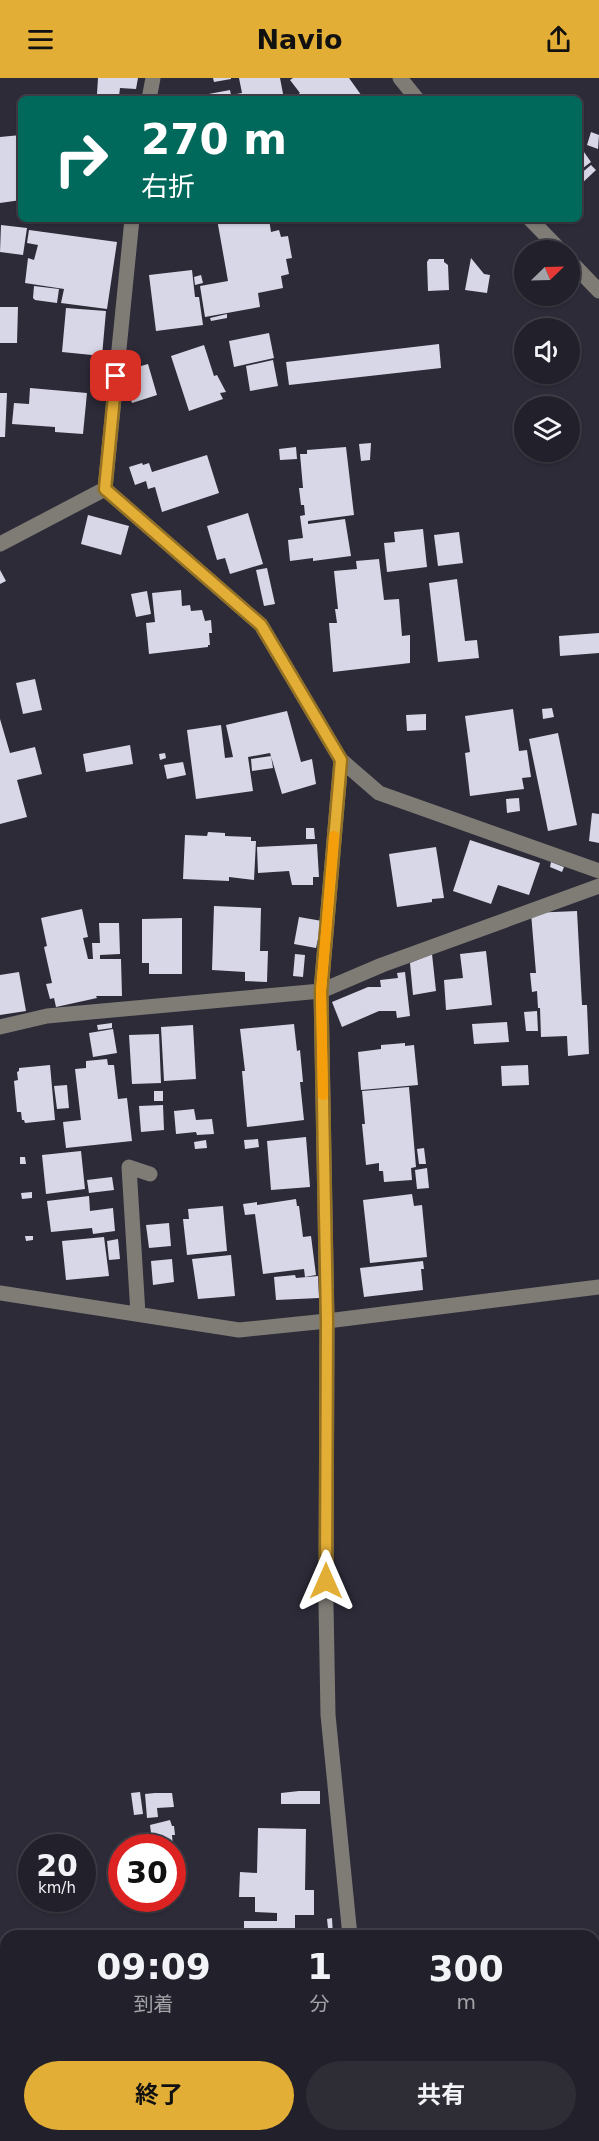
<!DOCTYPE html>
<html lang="ja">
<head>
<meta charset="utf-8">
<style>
	body { margin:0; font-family:"DejaVu Sans","Noto Sans JP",sans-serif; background:#2e2d36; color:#f1f3f6; height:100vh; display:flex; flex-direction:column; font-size:22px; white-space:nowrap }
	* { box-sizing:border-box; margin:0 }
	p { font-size:20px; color:#a2a3a8 }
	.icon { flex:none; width:33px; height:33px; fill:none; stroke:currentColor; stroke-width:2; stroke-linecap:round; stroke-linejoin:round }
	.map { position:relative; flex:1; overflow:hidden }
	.drawer { position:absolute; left:0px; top:1852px; width:600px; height:212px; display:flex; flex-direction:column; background:#22202a; border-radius:18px 18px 0 0; box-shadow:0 2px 4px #0004,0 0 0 2px #3f3e47 }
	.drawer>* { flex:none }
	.top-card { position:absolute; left:18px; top:18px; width:564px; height:126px; border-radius:9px; box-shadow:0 2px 4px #0004,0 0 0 2px #3f3e47; background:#00695c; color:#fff; overflow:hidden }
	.needle { width:39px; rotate:67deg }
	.controls { position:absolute; left:514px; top:162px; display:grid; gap:12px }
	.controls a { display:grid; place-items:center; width:66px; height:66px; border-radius:50%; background:#22202a; box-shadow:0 2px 4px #0004,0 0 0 2px #3f3e47; font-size:30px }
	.speed { position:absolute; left:18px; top:1756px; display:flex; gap:12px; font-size:30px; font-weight:700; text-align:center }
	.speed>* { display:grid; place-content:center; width:78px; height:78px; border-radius:50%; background:#22202a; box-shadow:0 2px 4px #0004,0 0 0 2px #3f3e47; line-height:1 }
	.speed small { font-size:15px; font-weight:400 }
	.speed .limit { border:9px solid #d22; background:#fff; color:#111 }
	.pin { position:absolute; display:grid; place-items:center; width:51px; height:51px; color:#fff; margin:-26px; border-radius:12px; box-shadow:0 3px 9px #0006 }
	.me { position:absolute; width:66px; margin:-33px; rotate:0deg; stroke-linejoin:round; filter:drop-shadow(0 0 4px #0008) }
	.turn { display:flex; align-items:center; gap:21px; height:126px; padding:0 24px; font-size:27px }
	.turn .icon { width:78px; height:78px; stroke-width:2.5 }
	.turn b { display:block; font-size:42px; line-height:51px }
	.eta { display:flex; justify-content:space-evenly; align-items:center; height:102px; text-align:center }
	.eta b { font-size:36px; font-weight:700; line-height:42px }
	.button { display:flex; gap:12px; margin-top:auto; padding:12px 24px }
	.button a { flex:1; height:69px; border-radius:36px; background:#e3ae35; color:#111; font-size:24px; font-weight:700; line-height:69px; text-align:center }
	.button a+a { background:#2e2d36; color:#f1f3f6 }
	header { display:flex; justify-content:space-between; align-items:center; height:78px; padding:0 24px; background:#e3ae35; color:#111; font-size:27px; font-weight:700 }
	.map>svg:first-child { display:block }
	.building { fill:#d8d7e7 }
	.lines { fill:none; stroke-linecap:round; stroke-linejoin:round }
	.minor { stroke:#7f7c76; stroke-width:15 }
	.route-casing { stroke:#947122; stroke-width:15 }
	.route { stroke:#e3ae35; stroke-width:10 }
	.slow { stroke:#f59e0b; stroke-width:10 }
</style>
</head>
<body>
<header><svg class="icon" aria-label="menu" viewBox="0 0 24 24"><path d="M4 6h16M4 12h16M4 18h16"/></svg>Navio<svg class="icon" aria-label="share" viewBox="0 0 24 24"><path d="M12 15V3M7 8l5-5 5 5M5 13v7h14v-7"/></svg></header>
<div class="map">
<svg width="599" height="2063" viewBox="0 0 599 2063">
	<rect width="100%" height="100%" fill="#2d2b38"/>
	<path class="building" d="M98,0H138L136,11L120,10L119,18L97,16Z
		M213,0H231V1L214,4Z
		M239,0H280L284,21H198V18L230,12L231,17L242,15Z
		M293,0H349L364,21H292L300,15L290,2Z
		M591,54L599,57L598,71L587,67Z
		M21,57V122L0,125V59Z
		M579,67L591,84L579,93Z
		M591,87L596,92L579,108V97Z
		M217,141H269L271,154L279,152L281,159L288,158L292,180L286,181L289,196L281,198L283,210L258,215L260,229L205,239L200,208L228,203Z
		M1,147L27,150L23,177L0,174Z
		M29,152L117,164L107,231L61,225L64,211L25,205L28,180L34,182L38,167L27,165Z
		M471,180L484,196L490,197L487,215L465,212Z
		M429,181H444V184L448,187L449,212L428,213L427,184Z
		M192,192L195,219H199L203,247L156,253L149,197Z
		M201,197L203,205L195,207L194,199Z
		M34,208L59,211L57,225L35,222L33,220Z
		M0,229H18L17,265H0Z
		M66,230L106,233L102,278L62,274Z
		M227,236V240L211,243L210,240Z
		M269,255L274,280L234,289L229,263Z
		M439,266L441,290L289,307L286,284Z
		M204,267L214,298L217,297L226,314L220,315L223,321L189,333L171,278Z
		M273,282L278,308L250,313L246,288Z
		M148,286L157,317L132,325L125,301L136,298L134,290Z
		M30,310L87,315L83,356L55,354V349L12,346L14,325L29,326Z
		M0,315H7L5,359H0Z
		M371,365L370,382L361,383L359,366Z
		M296,369L297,381L280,382L279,371Z
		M346,369L354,437L308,443V446L345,441L351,478L313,483V480L290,483L288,462L303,460L300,438L305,437L304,427H301L299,410H303L300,376H307V372Z
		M207,377L219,415L162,434L155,409L148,411L146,403L135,407L129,389L142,385L143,387L149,385L152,394Z
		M248,435L263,486L230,496L225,480L217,482L207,448Z
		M88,437L129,448L121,477L81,466Z
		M423,451L427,489L387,494L384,465L395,464L394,454Z
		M459,454L463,485L438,488L434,457Z
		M379,481L384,522L399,521L402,558L410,557V585L333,594L329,545H337L335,531H338L334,493L357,491L356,483Z
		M267,490L275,526L264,528L256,492Z
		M0,492L6,503L0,506Z
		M457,501L465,563L477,562L479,580L438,584L429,505Z
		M181,512L182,528L190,527L191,533L202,532L205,543L211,542L212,555H209L210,567H208V569L149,576L146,545L155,544L152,515Z
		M147,513L151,536L136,539L131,516Z
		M599,555V575L560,578L559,558Z
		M35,601L42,632L23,636L16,605Z
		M552,630L554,639L543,641L542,631Z
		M513,631L519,673L527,672L531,699L522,700L524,711L470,718L465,675L470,674L465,638Z
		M287,633L301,684L312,681L316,706L282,716L270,675L248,679L253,713L196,721L187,652L221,647L225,680L233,679L226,647Z
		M426,636V652L407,653L406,637Z
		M0,641L10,675L35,669L42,696L17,702L27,739L0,746Z
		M558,655L577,747L548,753L529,661Z
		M130,667L133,686L86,694L83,676Z
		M165,675L166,680L160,682L159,676Z
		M271,678L273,690L252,693L251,681Z
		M183,684L186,697L167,701L164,687Z
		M519,720L520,733L507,735L506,721Z
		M592,735L599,736V765L589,763Z
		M306,750H314L315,761H306Z
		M208,754L225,755V758L251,759V763H256L254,802L229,799V803L183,801L185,757L207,758Z
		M470,762L540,785L529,817L498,807L491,826L453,813Z
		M317,766L319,799H313V807H292L289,793L258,795L257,769Z
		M436,769L444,820L432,821V824L397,829L389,776Z
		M551,784L564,789L562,794L550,789Z
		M214,828L261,830L260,873H268L267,904L245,903V894L212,892Z
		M82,831L88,859L83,860L88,881H93L92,865H100L99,845H119L120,876L100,877V881H121L122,918H96L97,920L56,929L54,920L50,921L46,906L52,905L44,869L47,868L41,840Z
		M577,833L582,927H587L589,976L568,978L567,958L541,959L540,930H538L537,913L532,914L530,895H536L531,835Z
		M299,839L322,843L316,870L294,866Z
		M182,840V896H149V885H142V841Z
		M486,873L492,927L446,932L444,902L463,900L460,876Z
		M295,876L305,877L303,899L293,898Z
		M432,876L436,913L413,917L410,885Z
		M19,894L26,933L0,937V897Z
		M405,894L410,938L397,940L396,933H379L342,949L332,924L368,909H381L380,902L398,900L397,895Z
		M537,933L538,953H526L524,934Z
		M507,944L509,964L474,966L472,946Z
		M112,945V950L98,952L97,947Z
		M294,946L297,973L300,972L303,1004H300L304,1042L247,1049L242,993H245L240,951Z
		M193,947L196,1001L164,1003L161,949Z
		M113,951L117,975L93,979L89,955Z
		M159,956L161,1005L132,1006L129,957Z
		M405,965V968L414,967L418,1007L361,1012L358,974L381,971V967Z
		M107,981L108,987H114L118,1021L127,1020L132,1063L66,1070L63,1044L81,1042L75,991L86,990V983Z
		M50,987L55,1042L25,1045L24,1042H22L21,1034H17L14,1003L18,1002L17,994L19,993V990Z
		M528,987L529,1007L502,1008L501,988Z
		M67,1007L69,1030L57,1031L54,1008Z
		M409,1009L416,1089L411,1090L412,1102L384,1104L383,1093H379V1085L366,1087L362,1046H365L362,1013Z
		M154,1013H163V1023H154Z
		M163,1027L164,1052L141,1054L139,1028Z
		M194,1031L196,1042L212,1041L214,1056L197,1057L196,1054L176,1056L174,1033Z
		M306,1059L310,1109L271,1112L267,1063Z
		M258,1061L259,1069L245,1071L244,1062Z
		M206,1062L207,1070L195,1071L194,1064Z
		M424,1070L426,1086H419L417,1071Z
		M81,1073L85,1111L46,1116L42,1077Z
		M20,1079H25L26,1086H20Z
		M427,1090L429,1110L417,1111L415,1092Z
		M112,1099L114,1112L89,1115L87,1102Z
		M32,1114V1120L22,1121L21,1115Z
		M412,1116L414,1128L422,1127L427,1179L370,1185L363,1122Z
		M89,1118L90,1133L113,1130L115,1153L93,1156L92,1150L51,1154L47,1123Z
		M296,1121L297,1128H299L303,1159L311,1158L316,1197L305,1199L304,1191L263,1196L255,1136L245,1137L243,1126L257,1124V1127Z
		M223,1128L227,1173L187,1177L183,1141H189L188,1131Z
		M169,1145L171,1168L149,1170L146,1147Z
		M25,1158H33V1162L26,1163Z
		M104,1159L109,1198L66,1202L62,1163Z
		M118,1161L120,1181L109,1182L107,1163Z
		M231,1177L235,1218L198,1221L192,1181Z
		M172,1181L174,1204L153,1207L151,1183Z
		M423,1183L424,1191H421L423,1212L364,1219L360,1190Z
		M295,1197L296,1200L318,1198L319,1220L276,1222L274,1199Z
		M299,1713H320V1726H281V1715Z
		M140,1714L143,1736L134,1737L131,1715Z
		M155,1715H172L174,1729L157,1730L158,1739L147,1740L145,1716Z
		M170,1742L172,1748H174L175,1757H172L173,1770H153L150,1747Z
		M258,1750L306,1751L305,1812H314V1837H295V1858H244V1843H277V1835L255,1834V1819H239L240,1794L257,1795Z
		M135,1821H154L155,1825L136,1828Z
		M332,1840L333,1858H323L322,1851L328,1850L327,1841Z
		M599,1897V1913H594V1898Z
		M599,1982V1990L594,1991V1983Z
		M2,2033H6V2058H58V2063H2Z
		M72,2058H113V2063H72Z
		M202,2058H258V2063H202Z
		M285,2058H339L340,2063H286Z
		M344,2058H370L371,2061L345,2063Z"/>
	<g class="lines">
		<path class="minor" d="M400,0L417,21
			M149,21L153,0
			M530,141L560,172
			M570,183L599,213
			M105,411L261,547L341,682L379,715L599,793
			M105,411L132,141
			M0,466L105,411
			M341,682L321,913L327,1243L326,1526L328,1637L350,1858
			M0,949L47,938L321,913L382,887L599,808
			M0,1215L239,1252L327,1243L599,1209
			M138,1236L129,1089L150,1096
			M426,2058L429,2063"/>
	</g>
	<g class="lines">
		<defs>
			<path id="route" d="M116,298L105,411L261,547L341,682L321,913L327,1243L326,1503"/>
		</defs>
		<use href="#route" class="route-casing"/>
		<use href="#route" class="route"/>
		<path class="slow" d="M323,1017L321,913L334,758"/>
	</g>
</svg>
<div class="controls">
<a><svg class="needle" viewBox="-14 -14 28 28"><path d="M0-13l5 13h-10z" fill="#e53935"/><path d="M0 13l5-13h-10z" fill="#a2a3a8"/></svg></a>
<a><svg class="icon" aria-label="sound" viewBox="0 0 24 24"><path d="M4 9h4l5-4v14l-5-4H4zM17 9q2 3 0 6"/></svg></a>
<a><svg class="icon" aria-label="layers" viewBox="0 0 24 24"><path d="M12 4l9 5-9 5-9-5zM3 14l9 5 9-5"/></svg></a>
</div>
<div class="speed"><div>20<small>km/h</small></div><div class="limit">30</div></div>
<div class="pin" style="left:116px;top:298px;background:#d93025"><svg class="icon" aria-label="arrive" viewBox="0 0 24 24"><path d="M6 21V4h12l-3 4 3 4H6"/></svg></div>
<svg class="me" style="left:326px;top:1503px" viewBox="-20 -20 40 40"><path d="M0-17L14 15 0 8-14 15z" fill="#e3ae35" stroke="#fff" stroke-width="4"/></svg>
<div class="top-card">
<div class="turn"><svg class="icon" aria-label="right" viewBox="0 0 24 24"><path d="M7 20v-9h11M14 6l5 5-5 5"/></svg><div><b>270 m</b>右折</div></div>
</div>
<section class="drawer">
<div class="eta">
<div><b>09:09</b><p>到着</p></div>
<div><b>1</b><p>分</p></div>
<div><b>300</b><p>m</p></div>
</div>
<div class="button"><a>終了</a><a>共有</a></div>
</section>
</div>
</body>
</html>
